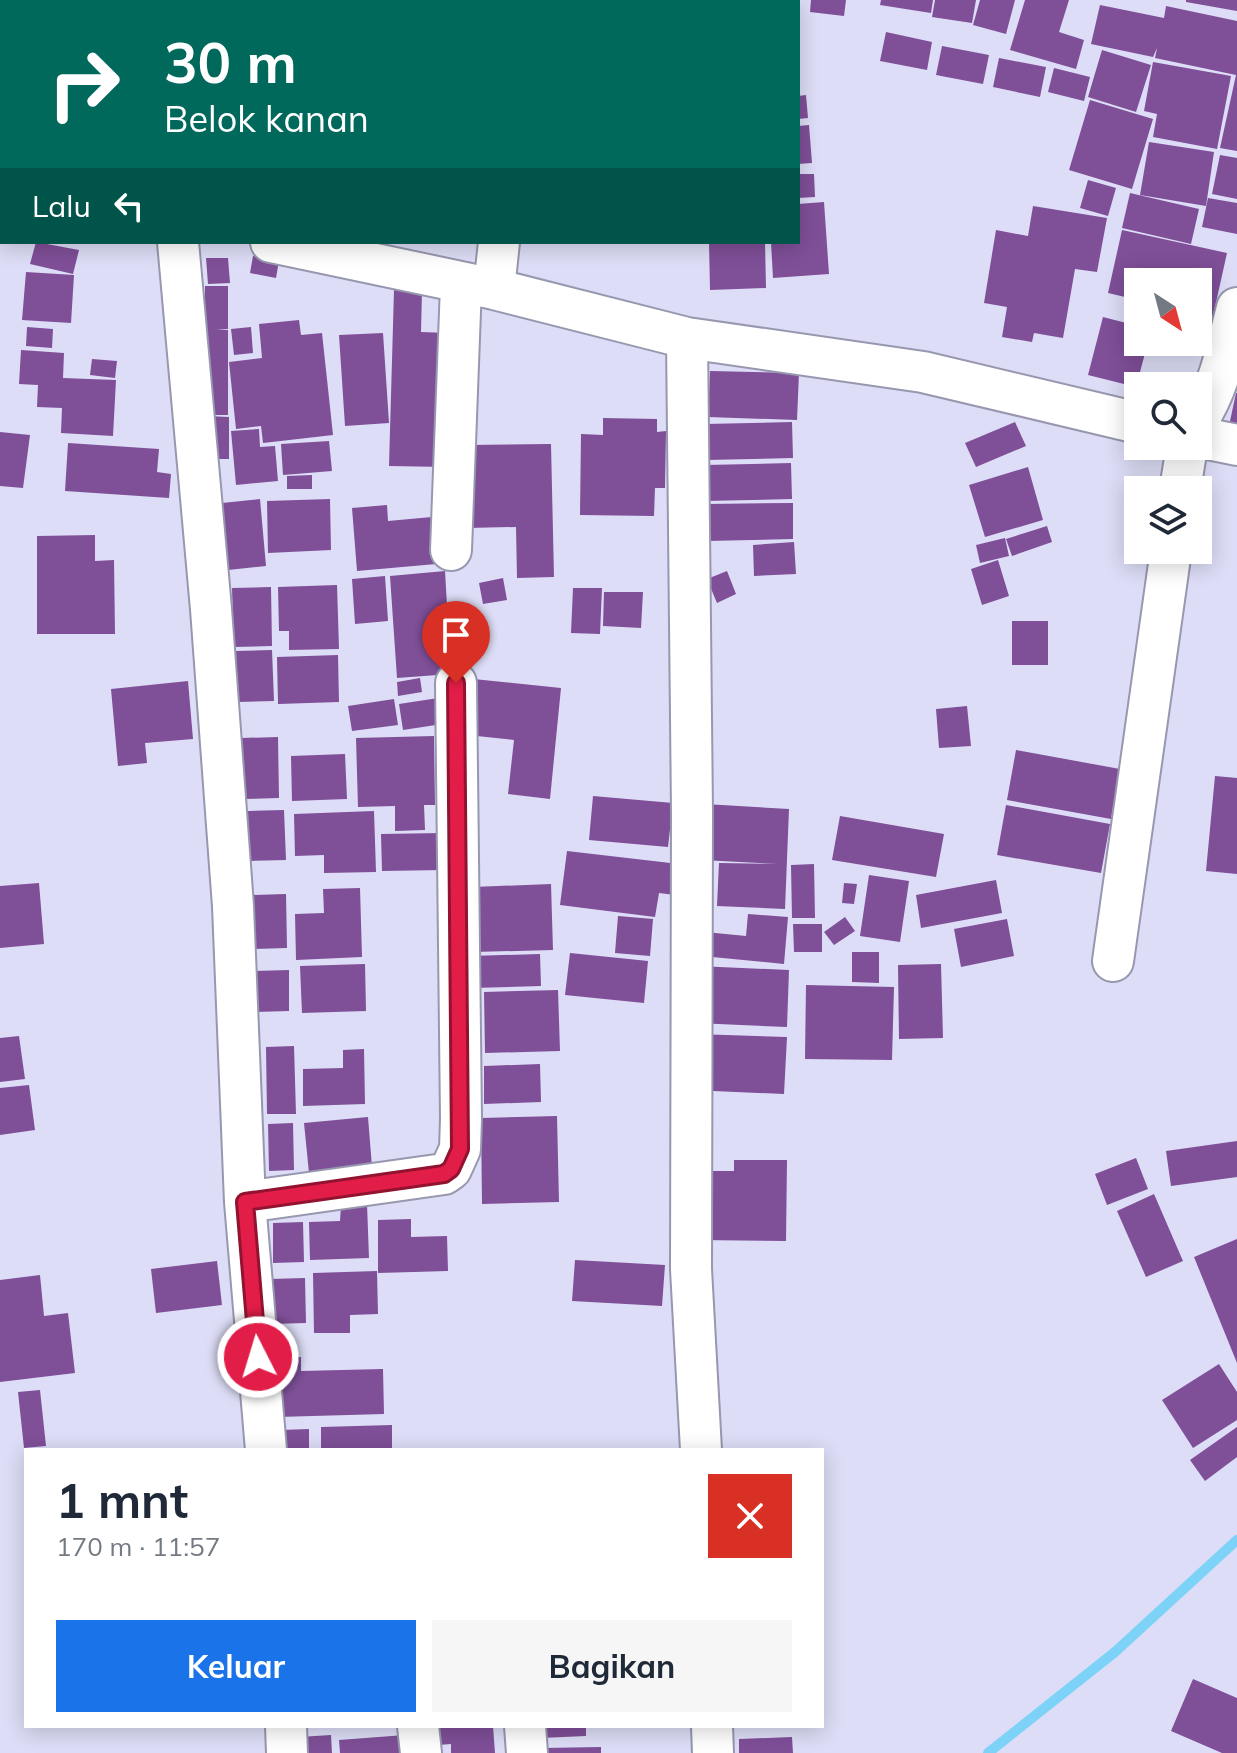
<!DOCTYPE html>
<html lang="id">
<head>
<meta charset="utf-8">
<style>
	body { margin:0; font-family:Mulish,sans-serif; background:#f6f6f7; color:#1f2937; height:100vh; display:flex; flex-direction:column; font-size:30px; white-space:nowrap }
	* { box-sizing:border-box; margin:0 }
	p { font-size:26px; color:#747a83 }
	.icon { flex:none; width:44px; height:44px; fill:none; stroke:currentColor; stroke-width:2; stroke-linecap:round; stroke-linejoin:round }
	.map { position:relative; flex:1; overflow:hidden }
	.drawer { position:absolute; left:24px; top:1448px; width:800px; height:280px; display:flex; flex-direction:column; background:#fff; border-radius:0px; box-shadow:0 4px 20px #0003 }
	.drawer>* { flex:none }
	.guide { position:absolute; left:0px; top:0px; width:800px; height:244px; box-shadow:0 4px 20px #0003; background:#00695c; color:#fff; overflow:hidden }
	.needle { width:52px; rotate:144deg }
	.buttons { position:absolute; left:1124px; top:268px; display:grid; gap:16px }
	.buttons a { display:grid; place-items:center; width:88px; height:88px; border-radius:0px; background:#fff; box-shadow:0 4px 20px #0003; font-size:40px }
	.pin { position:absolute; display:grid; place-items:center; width:68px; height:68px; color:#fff; margin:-82px -34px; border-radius:50% 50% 50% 0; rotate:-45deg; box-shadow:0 0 8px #0007 }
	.pin .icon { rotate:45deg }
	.me { position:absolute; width:88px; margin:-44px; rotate:355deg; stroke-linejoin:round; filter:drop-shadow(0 0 6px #0008) }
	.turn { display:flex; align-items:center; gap:28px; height:168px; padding:0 32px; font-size:36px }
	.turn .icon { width:104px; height:104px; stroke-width:2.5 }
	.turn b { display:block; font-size:56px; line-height:68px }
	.then { display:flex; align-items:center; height:76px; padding:0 32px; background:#0003; gap:16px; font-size:30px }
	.round { display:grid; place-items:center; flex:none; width:84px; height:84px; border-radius:0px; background:#f6f6f7 }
	.summary { display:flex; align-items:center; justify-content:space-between; height:136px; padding:0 32px }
	h1 { font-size:48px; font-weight:700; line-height:60px }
	.primary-button { display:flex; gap:16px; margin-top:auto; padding:16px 32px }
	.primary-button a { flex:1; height:92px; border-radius:0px; background:#1a73e8; color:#fff; font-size:32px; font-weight:700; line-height:92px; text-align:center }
	.primary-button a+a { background:#f6f6f7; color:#1f2937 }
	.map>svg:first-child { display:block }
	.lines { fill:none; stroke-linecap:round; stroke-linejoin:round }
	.stream { stroke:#7dd2f8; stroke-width:10 }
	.building { fill:#7f4f98 }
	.street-casing { stroke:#9797af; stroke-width:44 }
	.street { stroke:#fff; stroke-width:40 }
	.route-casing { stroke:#92132f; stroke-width:20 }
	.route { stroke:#e11d48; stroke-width:14 }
</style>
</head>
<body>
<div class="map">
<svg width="1237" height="1753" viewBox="0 0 1237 1753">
	<rect width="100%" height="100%" fill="#ddddf7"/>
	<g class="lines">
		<path class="stream" d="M988,1753L1115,1652L1237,1540"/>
	</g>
	<path class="building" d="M811,0H846L844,16L810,12Z
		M881,0H933L931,13L880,5Z
		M935,0H976L972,23L932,17Z
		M980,0H1015L1006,34L973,25Z
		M1025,0H1069L1059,32L1084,40L1076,69L1010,50Z
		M1186,0H1237V11L1186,2Z
		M1100,5L1164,18L1166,6L1237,21V151L1220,148L1236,75L1155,58L1157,48L1153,57L1091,44Z
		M886,32L932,42L927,70L880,61Z
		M942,46L989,55L983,84L936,75Z
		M1102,50L1151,65L1136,112L1088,97Z
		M999,58L1046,67L1040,97L993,87Z
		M1153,62L1231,76L1217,149L1153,137L1157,114L1144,111Z
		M1054,68L1090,77L1084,101L1048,92Z
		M806,95L808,118L798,119V96Z
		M1090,100L1153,119L1132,189L1069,170Z
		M809,125L812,163L798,164V126Z
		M1149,142L1214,152L1206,206L1140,195Z
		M1220,155L1237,158V199L1212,194Z
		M798,174H814L815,197L798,198Z
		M1088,180L1116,188L1108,216L1080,208Z
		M1130,193L1199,209L1191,244L1122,228Z
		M1208,198L1237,203V234L1202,227Z
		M824,202L829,274L773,278L771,242H798V204Z
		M1033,206L1107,218L1097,272L1075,269L1063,338L1034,333L1032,342L1002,337L1007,307L984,303L996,230L1028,236Z
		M1122,230L1227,253L1213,316L1198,312V282H1138V300L1108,293Z
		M36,242L79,250L73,274L30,264Z
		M709,242H765L766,288L710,290Z
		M253,256L279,261L276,278L250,273Z
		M206,258H228L230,283L208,284Z
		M26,272L74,275L71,323L22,320Z
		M205,286H228V329H216L228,330V415H204Z
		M394,290L422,291L421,332L449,333L446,467L389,466Z
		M1103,317L1138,326V342H1148L1136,387L1088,375Z
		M299,320L301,335L322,333L333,435L263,443L261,426L236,429L229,362L262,358L259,324Z
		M27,327L53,329L52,348L26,346Z
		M251,327L253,353L234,355L231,329Z
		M383,333L389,423L345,426L339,335Z
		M21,350L64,353L63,378L116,380L113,436L61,433L62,408L37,407L38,385L19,384Z
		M92,359L117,361L115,378L90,375Z
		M710,371L799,373L797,420L708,417Z
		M1236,393H1237V428L1229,426Z
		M207,416L229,417V459H206Z
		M603,418L657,419V432L666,431L665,488H655L654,516L580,515L581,434L603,435Z
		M792,422L793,458L706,460L705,424Z
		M1015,422L1026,446L976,467L965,443Z
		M259,429L260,447L275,446L278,481L236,485L231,431Z
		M0,432L30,435L23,488L0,486Z
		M329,441L332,471L283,475L281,444Z
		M68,443L159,449L157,472L171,474L169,498L65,491Z
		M551,444L554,577L517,578L516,527L466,528L464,445Z
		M791,463L792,499L705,501V465Z
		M1028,467L1043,520L985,537L969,485Z
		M312,475V489H287V476Z
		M260,499L266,566L228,570L222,503Z
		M330,499L331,550L268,553L267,501Z
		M793,503V539L706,541V504Z
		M387,505L388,521L432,517L436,564L357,571L352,508Z
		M1047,526L1052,542L1012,556L1006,539Z
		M95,535V561L114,560L115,634H37V536Z
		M1005,538L1009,556L980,563L976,545Z
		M794,542L796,574L754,576L753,545Z
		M998,560L1009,596L982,605L971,569Z
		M445,571L451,674L397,678L390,576Z
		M727,571L736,594L717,603L707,579Z
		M385,576L388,621L355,624L352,579Z
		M503,578L507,600L483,604L479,583Z
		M337,585L339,649L289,650V631H279L278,587Z
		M271,587L272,646L234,647L232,588Z
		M573,588H602L600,634L571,633Z
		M604,592H643L641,628L603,626Z
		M1012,621H1048V665H1012Z
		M272,650L274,701L238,702L236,651Z
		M338,655L339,702L278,704L277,657Z
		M420,678L422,692L398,696L397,682Z
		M464,678L561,688L550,799L508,794L514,740L458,734Z
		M188,681L193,739L145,743L147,763L118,766L111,689Z
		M445,697L449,723L403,730L399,704Z
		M394,699L398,725L352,731L348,706Z
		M967,706L971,746L939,748L936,709Z
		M434,736L435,805H424L425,830L395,831V806L358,807L356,738Z
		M278,737L279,798L243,799L241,738Z
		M1016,750L1120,769L1111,819L1007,800Z
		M345,754L347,799L292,801L291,756Z
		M1215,776L1237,778V874L1206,871Z
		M593,796L673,803L668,847L589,840Z
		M705,804L789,809L785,909L717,906L719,863L778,864L702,860Z
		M1006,805L1110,824L1101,873L997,855Z
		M284,810L286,860L249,861L248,811Z
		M374,811L376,872L324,873V855L295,856L294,814Z
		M840,816L944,834L936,877L832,860Z
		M442,833L443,870L382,871L381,834Z
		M567,851L679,864L675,895L659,893L655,917L560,905Z
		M814,864L815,918H792L791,865Z
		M869,875L909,881L900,942L860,936Z
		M996,880L1002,913L921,928L916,895Z
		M39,883L44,944L0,948V886Z
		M844,883L857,884L854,904L842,903Z
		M551,884L553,950L473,952L472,887Z
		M360,888L362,957L296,960L295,914L324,913L323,889Z
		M286,894L287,948L253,949L251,895Z
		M748,914L788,917L784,964L702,956L705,932L746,936Z
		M618,916L653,919L650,956L615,953Z
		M845,917L855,931L834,945L824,932Z
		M1007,919L1014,956L961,967L954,929Z
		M793,924H822V952H794Z
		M852,952H879V983L852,982Z
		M570,953L648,961L644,1003L565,995Z
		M540,954L541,986L472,988L471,956Z
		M365,964L366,1011L302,1013L300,966Z
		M941,964L943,1038L899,1039L898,965Z
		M697,966L789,970L787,1027L695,1023Z
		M289,970V1011L254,1012V971Z
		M806,985L894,987L892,1060L805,1059Z
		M558,990L560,1051L485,1053L484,992Z
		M695,1034L787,1037L784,1094L691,1090Z
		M19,1036L25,1079L0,1082V1038Z
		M294,1046L296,1114H267L266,1047Z
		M364,1049L365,1104L303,1106V1069L343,1068V1050Z
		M540,1064L541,1102L484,1104V1066Z
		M29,1085L35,1130L0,1135V1088Z
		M557,1116L559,1202L482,1204L481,1118Z
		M368,1117L372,1167L309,1173L304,1123Z
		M293,1123L294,1170L269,1171L268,1124Z
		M1237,1141V1177L1171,1186L1166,1151Z
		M1136,1158L1148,1189L1107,1205L1095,1174Z
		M734,1160H787L786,1241L697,1240L698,1171H734Z
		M1154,1194L1183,1261L1146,1277L1117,1211Z
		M367,1204L369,1258L310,1260L309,1222L340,1221L341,1205Z
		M411,1219V1237L447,1236L448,1271L378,1273V1220Z
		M303,1222L304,1262L273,1263V1223Z
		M1237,1239V1363L1194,1257Z
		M575,1260L665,1265L662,1306L572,1301Z
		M217,1261L222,1305L156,1313L151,1269Z
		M377,1271L378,1314L350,1315V1333H314L313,1273Z
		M40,1275L44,1316L68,1313L75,1373L0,1382V1280Z
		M305,1278L306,1323L271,1324L270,1279Z
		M301,1357V1371L383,1369L384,1414L277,1417L276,1358Z
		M1219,1364L1237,1392V1420L1193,1448L1162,1400Z
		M40,1390L46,1446L24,1448L18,1392Z
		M392,1425V1450H321V1427Z
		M1237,1427V1457L1205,1481L1190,1460Z
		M309,1429V1450H282L281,1430Z
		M1193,1679L1237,1698V1753H1222L1171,1731Z
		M425,1726H493L495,1753H451V1744L426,1746Z
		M540,1726H586V1736L541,1738Z
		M331,1735L332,1753H300L299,1737Z
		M405,1735L407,1753H340L339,1740Z
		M792,1737L793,1753H739V1739Z
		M601,1747V1753H543V1748Z"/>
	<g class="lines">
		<defs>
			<path id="street" d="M511,0V2
				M0,184H2
				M178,242L211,609L233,906L245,1202L266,1450
				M271,242L494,289L687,338L923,372L1138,423
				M494,289L499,242
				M687,338L692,813L691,1269L701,1450
				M1198,420C1220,386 1227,347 1237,308
				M1198,437L1237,445
				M1180,490L1187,446
				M451,550L461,285
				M1113,961L1171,550
				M245,1202L444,1174L451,1169L460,1149L461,1119L456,683
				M286,1726L287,1753
				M418,1726L421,1753
				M525,1726L527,1753
				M712,1726L713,1753"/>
		</defs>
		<use href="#street" class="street-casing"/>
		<use href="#street" class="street"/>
	</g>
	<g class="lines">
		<defs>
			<path id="route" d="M258,1357L245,1202L444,1174L451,1169L460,1149L456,683"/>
		</defs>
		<use href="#route" class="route-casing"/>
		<use href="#route" class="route"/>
	</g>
</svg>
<div class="buttons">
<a><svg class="needle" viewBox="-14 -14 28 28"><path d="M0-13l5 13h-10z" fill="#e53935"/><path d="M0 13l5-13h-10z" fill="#747a83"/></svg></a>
<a><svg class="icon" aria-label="search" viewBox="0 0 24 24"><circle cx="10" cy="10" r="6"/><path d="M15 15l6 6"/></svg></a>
<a><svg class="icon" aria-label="layers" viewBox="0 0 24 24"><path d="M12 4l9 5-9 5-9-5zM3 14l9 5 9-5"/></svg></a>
</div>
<div class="pin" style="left:456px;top:683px;background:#d93025"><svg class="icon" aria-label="arrive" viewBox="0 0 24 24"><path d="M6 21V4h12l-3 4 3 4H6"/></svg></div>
<svg class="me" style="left:258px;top:1357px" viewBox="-20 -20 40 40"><circle r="17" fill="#e11d48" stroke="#fff" stroke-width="3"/><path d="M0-11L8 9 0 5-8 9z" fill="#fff"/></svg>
<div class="guide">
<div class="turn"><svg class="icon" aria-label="right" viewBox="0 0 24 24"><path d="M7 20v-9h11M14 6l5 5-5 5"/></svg><div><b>30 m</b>Belok kanan</div></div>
<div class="then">Lalu<svg class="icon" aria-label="left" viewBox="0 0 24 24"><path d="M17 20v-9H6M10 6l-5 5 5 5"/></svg></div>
</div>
<section class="drawer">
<div class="summary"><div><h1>1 mnt</h1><p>170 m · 11:57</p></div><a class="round" style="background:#d93025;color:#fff"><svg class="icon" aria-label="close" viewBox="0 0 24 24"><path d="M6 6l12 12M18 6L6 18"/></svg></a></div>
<div class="primary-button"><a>Keluar</a><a>Bagikan</a></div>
</section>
</div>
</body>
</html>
